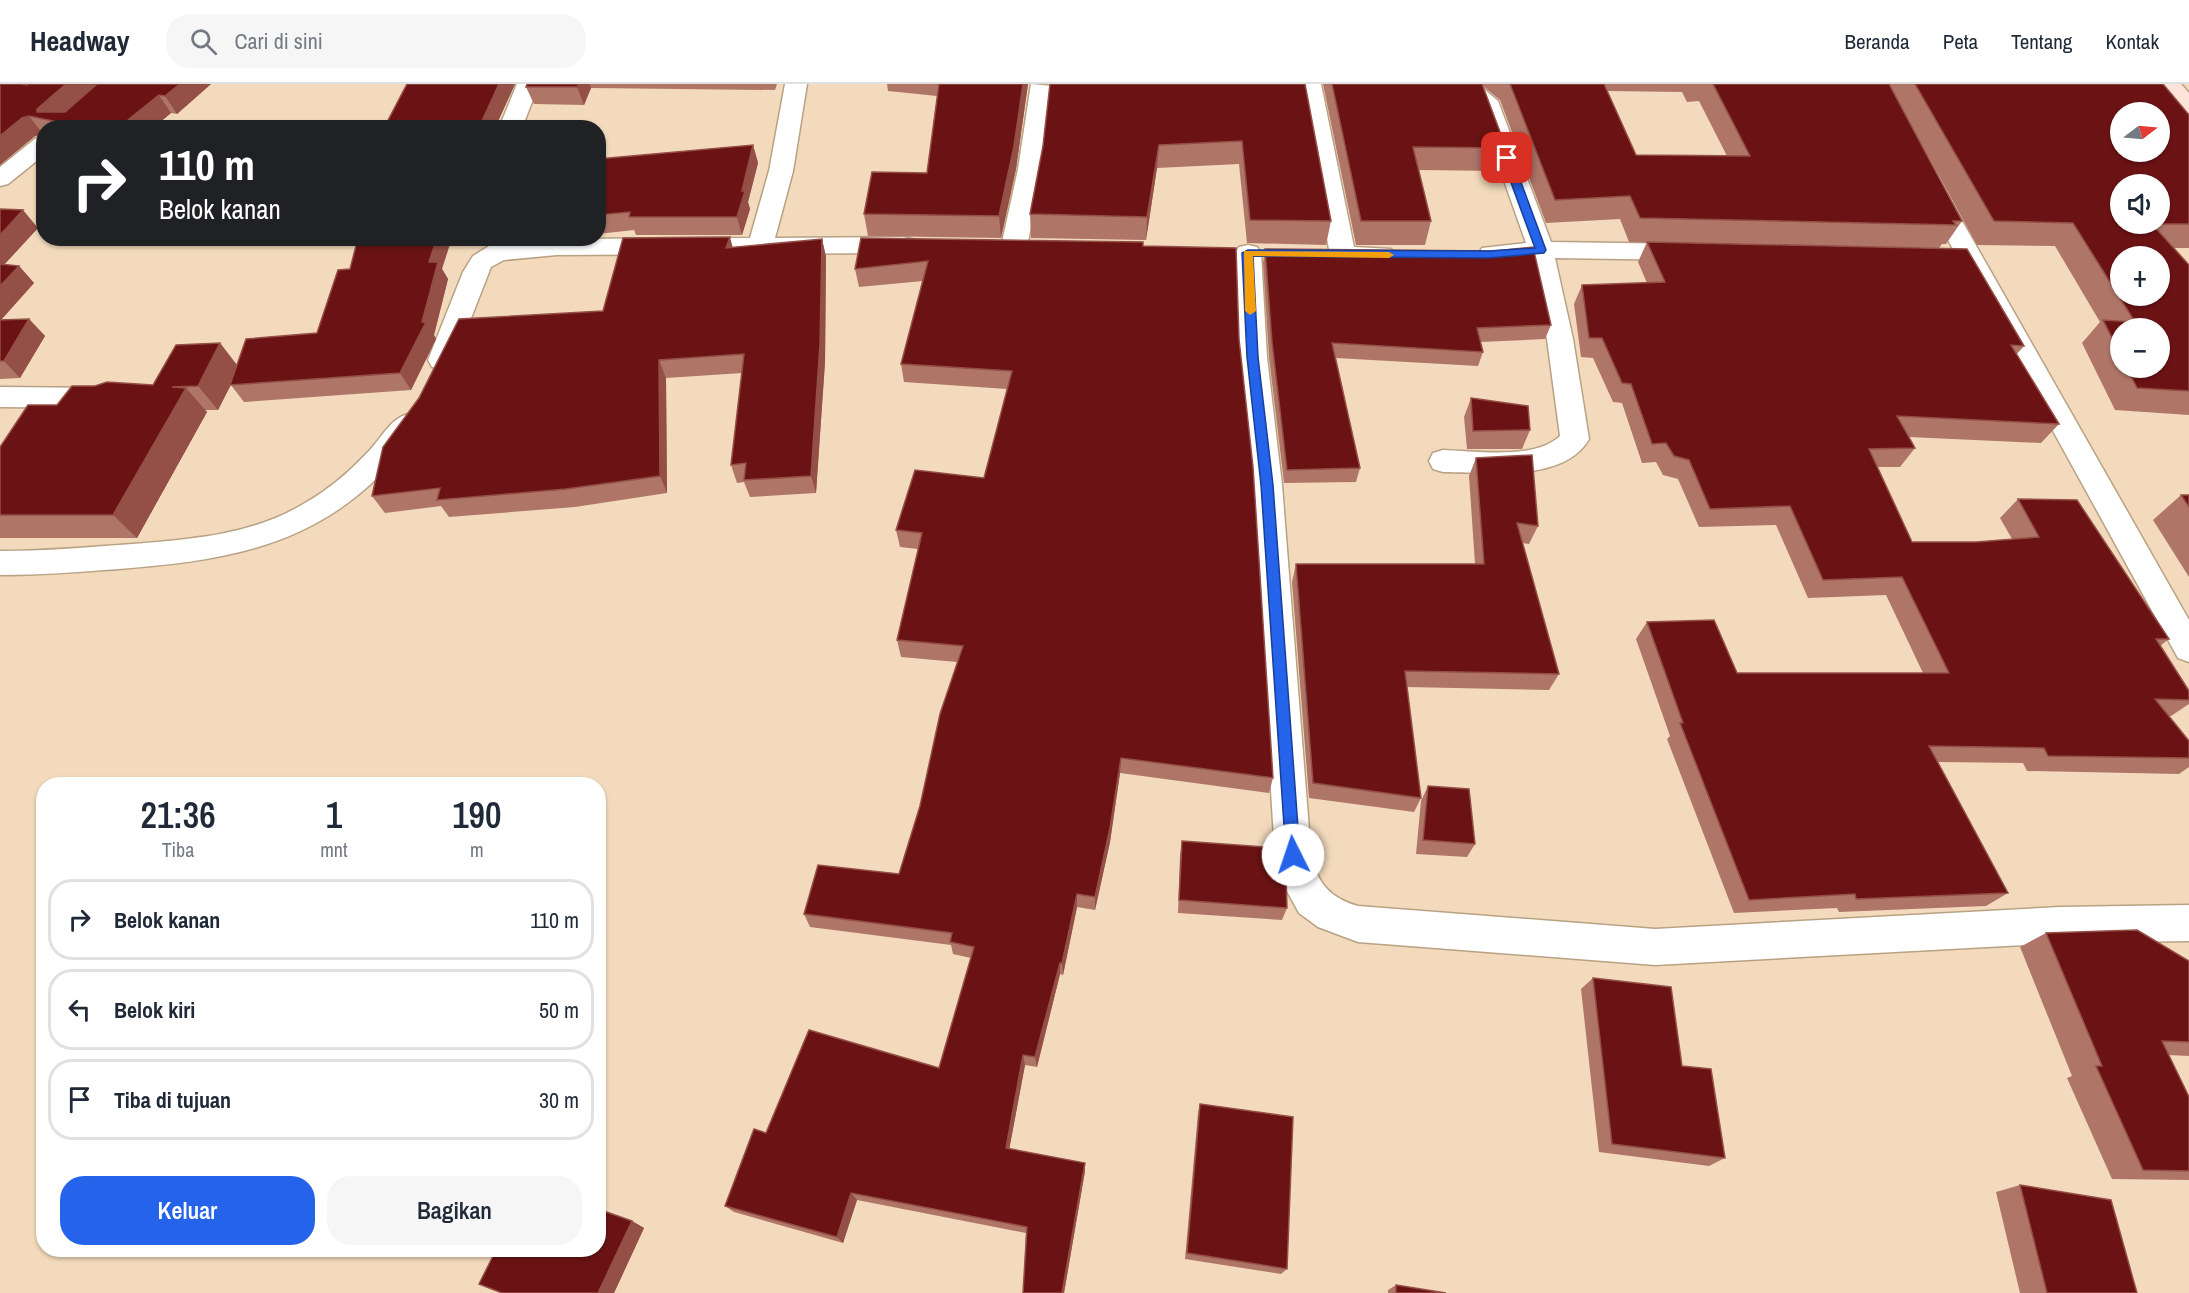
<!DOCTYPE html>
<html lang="id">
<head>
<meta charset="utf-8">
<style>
	body { margin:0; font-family:"Archivo Narrow",sans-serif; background:#f6f6f7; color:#1f2937; height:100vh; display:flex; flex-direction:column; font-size:22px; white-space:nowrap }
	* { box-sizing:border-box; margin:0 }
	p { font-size:20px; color:#747a83 }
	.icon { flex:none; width:33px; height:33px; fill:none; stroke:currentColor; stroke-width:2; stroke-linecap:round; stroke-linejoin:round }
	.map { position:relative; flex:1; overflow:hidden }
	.sheet { position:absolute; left:36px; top:693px; width:570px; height:480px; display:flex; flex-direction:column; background:#fff; border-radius:24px; box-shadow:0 2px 4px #0004 }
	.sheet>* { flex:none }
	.top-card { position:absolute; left:36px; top:36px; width:570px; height:126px; border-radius:24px; box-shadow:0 2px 4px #0004; background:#202124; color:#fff; overflow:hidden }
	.needle { width:39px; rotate:74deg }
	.fabs { position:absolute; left:2110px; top:18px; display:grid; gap:12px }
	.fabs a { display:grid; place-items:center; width:60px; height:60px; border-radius:50%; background:#fff; box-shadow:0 2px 4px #0004; font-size:30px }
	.pin { position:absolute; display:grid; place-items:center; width:51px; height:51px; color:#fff; margin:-26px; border-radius:12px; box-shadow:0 3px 9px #0006 }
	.me { position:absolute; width:66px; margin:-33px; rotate:356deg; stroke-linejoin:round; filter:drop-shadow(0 0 4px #0008) }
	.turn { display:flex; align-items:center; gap:21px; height:126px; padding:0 24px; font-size:27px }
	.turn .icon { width:78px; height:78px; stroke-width:2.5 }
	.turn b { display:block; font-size:42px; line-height:51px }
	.eta { display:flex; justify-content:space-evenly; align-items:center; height:102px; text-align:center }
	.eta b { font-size:36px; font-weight:600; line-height:42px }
	.primary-button { display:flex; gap:12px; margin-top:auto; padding:12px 24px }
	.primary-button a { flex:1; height:69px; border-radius:24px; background:#2563eb; color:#fff; font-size:24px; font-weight:600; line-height:69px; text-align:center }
	.primary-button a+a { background:#f6f6f7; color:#1f2937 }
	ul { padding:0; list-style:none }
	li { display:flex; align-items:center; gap:18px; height:81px; margin:0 12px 9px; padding:0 12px; border:3px solid #e0e1e3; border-radius:24px }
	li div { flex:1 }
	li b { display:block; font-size:22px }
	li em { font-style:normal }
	header { display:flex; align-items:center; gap:36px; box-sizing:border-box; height:84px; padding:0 30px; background:#fff; border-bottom:2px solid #e0e1e3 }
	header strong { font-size:28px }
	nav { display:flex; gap:33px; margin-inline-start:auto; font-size:21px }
	.search { width:420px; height:54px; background:#f6f6f7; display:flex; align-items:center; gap:15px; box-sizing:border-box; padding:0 21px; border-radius:24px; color:#747a83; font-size:22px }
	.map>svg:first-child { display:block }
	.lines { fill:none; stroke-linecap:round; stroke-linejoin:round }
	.minor-casing { stroke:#b9a184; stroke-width:3 }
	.secondary-casing { stroke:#b9a184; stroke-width:3 }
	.minor { fill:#fff; fill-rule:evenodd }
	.secondary { fill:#fee3da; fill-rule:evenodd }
	.wall { fill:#af7668; fill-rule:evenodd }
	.shaded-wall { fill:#944f46 }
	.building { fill:#6b1314; stroke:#944f46; stroke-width:1.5; fill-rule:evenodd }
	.route { fill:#2563eb; stroke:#184099; stroke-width:1.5 }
	.slow { fill:#f59e0b }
</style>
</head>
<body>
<header>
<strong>Headway</strong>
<div class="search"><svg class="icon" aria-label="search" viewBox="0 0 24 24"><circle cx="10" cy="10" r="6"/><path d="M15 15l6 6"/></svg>Cari di sini</div>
<nav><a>Beranda</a><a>Peta</a><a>Tentang</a><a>Kontak</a></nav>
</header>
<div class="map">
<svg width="2189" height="1209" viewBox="0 0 2189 1209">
	<rect width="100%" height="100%" fill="#f3dabc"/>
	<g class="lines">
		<defs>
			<path id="minor" d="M517,0H539L522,44H499Z
				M785,0H807L793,87L775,154L903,153L912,155L916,161L912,167L903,169L557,171L504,176L491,183L452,283L442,285L432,283L428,276L463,188L473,172L489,162L557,155L750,154L769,87Z
				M1031,0L1052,2L1042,85L1027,163L1023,169L1014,171L1005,169L1001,163L1018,85Z
				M1299,0H1321L1354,163L1391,165L1395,171L1391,177L1343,179L1334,177L1330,171Z
				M1452,0H1478L1498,17L1551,158L1688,160L1697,162L1701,168L1697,174L1688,176L1555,174L1573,255L1589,355C1564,399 1486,388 1443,388L1433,385L1429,377L1433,369L1443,366C1476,367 1535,376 1560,352L1547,255L1530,175L1491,178L1482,176L1478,170L1482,164L1526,159L1477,20Z
				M44,52V71L8,100L0,102V83L36,54Z
				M1933,100L1942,102L1945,107L2189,536V578L2178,574L1921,107L1924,102Z
				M1248,161L1257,163L1261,169L1267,273L1282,401L1311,771C1317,799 1330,814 1358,822L1655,845L2060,823L2189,821V857L2060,859L1655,881L1358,858L1318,843L1299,829L1282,798L1275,771L1252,401L1239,273L1235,169L1239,163Z
				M0,303L106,304L116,307L120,314L116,321L106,324L0,323Z
				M408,330L418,333L422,340C410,360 393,380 375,396C302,466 215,477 119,485C79,488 40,491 0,491V467C40,467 79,464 119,461C182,456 250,453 305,419C328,406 348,389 366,370C380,357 389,335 408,330Z"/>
			<path id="secondary" d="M2158,0H2181L2189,9V29L2181,27Z"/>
		</defs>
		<use href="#minor" class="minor-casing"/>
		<use href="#secondary" class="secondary-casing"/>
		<use href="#minor" class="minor"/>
		<use href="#secondary" class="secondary"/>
	</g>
	<path class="wall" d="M211,0L177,30L171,29L153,44H44V50L35,52L0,81L27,1Z
		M515,0L495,44H384Z
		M527,0H777L775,6L591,4L584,21L534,20L526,3Z
		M887,0H1028L1016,85L1001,154L868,152L864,130L927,89L937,12L888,7Z
		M1305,0L1331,137L1326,161L1247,159L1239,80L1157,84L1146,156L1031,154L1030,130L1043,62Z
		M1323,0H2163L2189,31V164H2174L2189,181V331L2115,326L2082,259L2100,238L2055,162L1977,161L1899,19L1962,137L1946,160H1942L1939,164L1629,158L1620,135L1546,139L1500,16L1483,2L1506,64L1498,87L1419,86L1431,137L1425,161H1356ZM1607,7L1682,8L1687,18L1699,17L1727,72L1636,71ZM2121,244L2160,284H2121Z
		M753,61L758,79L748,118L750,125L742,151H636L634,146L598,150V75Z
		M0,125L38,144L4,181L19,182L34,199L1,236L29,235L45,252L20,294L0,295Z
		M861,154L1143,162L1239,255L1273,694L1269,709L1120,689L1110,758L1095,826L1077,823L1063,891L1060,890L1037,983L1025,981L1009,1065L1085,1079V1087L1064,1209H1023L1026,1149L857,1116L843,1159L734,1128L725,1122L766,1049L939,984L971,874L953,870L951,861L810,843L804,830L899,790L920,722L957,578L901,573L897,556L918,465L900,463L896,446L984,394L1007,305L904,298L901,280L923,197L859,203L855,185Z
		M822,155L826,173L825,278L816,409L750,413L744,398L737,399L731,381L742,289L666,294L667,409L575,423L449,433L441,422L385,429L372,412L603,227L733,163Z
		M1647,158L2024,262L2016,271L2059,340L2041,359L1909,353L1915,364L1900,383H1877L1912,458H1976L2012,455L2000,434L2018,415L2169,555L2160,562L2189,607V620L2171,632H2169L2189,657V683L2179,690L2027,687L2023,679L1938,678L2008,809L1986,822L1839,828L1837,824L1734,829L1667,655L1670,652L1636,555L1647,538L1737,589H1923L1886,511L1808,514L1776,441L1699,443L1678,395L1663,391L1656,378L1642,379L1622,319L1613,318L1593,274L1581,273L1574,220L1582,201L1647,199L1638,178Z
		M1265,165L1551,241L1545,255L1480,258L1483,268L1478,282L1336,274L1360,384L1356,398L1284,399L1269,273L1263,179Z
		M350,185H442L448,195L434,251L436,255L411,306L244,318L231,301L218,326H205L207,328L137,454H0V363L57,321L153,301L220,259L237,281L317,249Z
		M1471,314L1530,346L1522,365H1467L1464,333Z
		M1476,374L1538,442L1529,460L1522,459L1559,590L1549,606L1407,603L1421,714L1414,728L1309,714L1292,498L1296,480H1475L1469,392Z
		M2181,411H2189V493L2153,436Z
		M1428,702L1475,760L1467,773L1416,770L1421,717Z
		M1182,757L1287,824L1282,836L1178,829L1180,771Z
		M2046,849L2189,877V972L2168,971L2189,1013V1096L2112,1095L2067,994L2072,992L2020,863Z
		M1593,894L1725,1074L1709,1082L1599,1068L1581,905Z
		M1200,1020L1287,1185L1281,1190L1185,1175L1198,1029Z
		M2020,1101L2137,1209H2020L1996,1108Z
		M598,1125L632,1137L644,1144L614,1209H502L479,1200L493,1173L463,1166H598Z
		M1396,1201L1446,1209H1388V1206Z"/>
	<path class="shaded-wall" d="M66,0H99L56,37L45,35L37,25Z
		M180,0H211L177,30L165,12Z
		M499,0H515L495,44H485L482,37Z
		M579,0H590L591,4L584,21L577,3Z
		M1023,0H1028L1016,85L1001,154L999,132Z
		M159,11L171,29L153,44H118Z
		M29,32L43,50L35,52L0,81V52L22,34Z
		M474,37L477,44H472Z
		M753,61L758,79L748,118L750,125L742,151L737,133L742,107Z
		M1159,61L1157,84L1146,156L1147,133Z
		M23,126L38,144L0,185V151Z
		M730,153L735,172L726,164Z
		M437,154H452L442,185L448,195L434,251L436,255L411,306L400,289L422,238L429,178Z
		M822,155L826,173L825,278L816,409L811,392Z
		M19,182L34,199L0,237V202Z
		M29,235L45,252L20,294L4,277Z
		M220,259L239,284L218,326L198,302Z
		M659,276L666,294L667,409L660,392Z
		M186,304L207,328L137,454L113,431Z
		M1121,674L1120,689L1110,758L1095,826V813Z
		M1077,810V823L1063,891L1062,879Z
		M1060,879V890L1037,983L1035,973Z
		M1023,971L1025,981L1008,1072L1006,1064Z
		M1085,1079V1087L1064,1209H1062Z
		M851,1109L857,1116L843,1159L837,1153Z
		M632,1137L644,1144L614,1209H598Z"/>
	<path class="building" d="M0,0H21L27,1L28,0H66L37,25V28H65L97,0H180L165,12L159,11L118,44H87L29,32L22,34L0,52Z
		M407,0H499L482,37H474L472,44H384Z
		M527,0H579L577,3H526Z
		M939,0H1023L1014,62L999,132L864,130L872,88L927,89Z
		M1050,0H1305L1331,137L1250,136L1242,57L1159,61L1147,133L1030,130L1043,62Z
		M1332,0H1482L1506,64L1413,63L1431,137H1361Z
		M1510,0H1604L1636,71L1750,72L1713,0H1889L1962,137H1953L1956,141L1640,134L1630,112L1555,116Z
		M1915,0H2163L2189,31V140H2152L2189,181V307L2137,304L2127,284H2160V244H2121V272L2103,236L2135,238L2073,139L1994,137ZM2121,28H2160V68H2121ZM2121,100H2160V140H2121ZM2121,172H2160V212H2121Z
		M753,61L742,107H745L737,133H629L630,128L598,131V75Z
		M0,125L23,126L0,151Z
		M730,153L726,164L822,155L820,260L811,392L744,396L746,379L731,381L744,270L659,276L660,392L566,405L437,416L440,404L372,412L383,363L419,314L459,235L603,227L623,154Z
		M358,154H437L429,178H438L422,238H426L400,289L230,301L246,255L317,249L338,186L350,185Z
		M861,154L1143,158V162L1236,164L1239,255L1253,383L1273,694L1121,674L1110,744L1095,813L1077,810L1062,879H1060L1035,973L1023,971L1006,1064L1085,1079L1062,1209H1023L1027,1143L851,1109L837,1153L725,1122L754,1045L766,1049L809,946L939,984L974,863L950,858L952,849L804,830L818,781L899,790L920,722L940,630L963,562L897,556L922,449L896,446L915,386L984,394L1012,287L901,280L928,177L855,185Z
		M1647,158L1967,165L2024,262L2011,261L2059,340L1897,332L1915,364L1869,365L1912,458H1976L2039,453L2018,415L2077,416L2169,555H2156L2189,607V616L2155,615L2189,657V674L2048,672L2044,664L1929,662L2008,809L1856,815L1855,810L1749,816L1680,639H1683L1647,538L1714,536L1737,589H1949L1902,493L1823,496L1790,422L1710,425L1689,376L1674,372L1666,359L1652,360L1631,300L1622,299L1602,254H1589L1582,201L1665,198Z
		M1533,163L1551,241L1477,244L1483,268L1332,259L1360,384L1287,386L1272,258L1265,165L1494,167Z
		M0,180L19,182L0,202Z
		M29,235L4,277H0V236Z
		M220,259L198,302L172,303L186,304L113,431H0V363L28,321H57L72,302H95L107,298L153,301L176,261Z
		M1471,314L1528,322L1530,346L1473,347Z
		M1532,371L1538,442L1517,439L1559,590L1405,587L1421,714L1313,699L1296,480H1484L1476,374Z
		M2181,411H2189V423Z
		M1428,702L1469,705L1475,760L1423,756Z
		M1182,757L1278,764L1286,790L1287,824L1179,816Z
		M2137,846L2189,877V958L2162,957L2189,1013V1087L2143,1086L2096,982H2102L2046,849Z
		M1593,894L1671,903L1682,982L1711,985L1725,1074L1612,1060Z
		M1200,1020L1293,1033L1287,1185L1187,1169Z
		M2020,1101L2111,1116L2137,1209H2047Z
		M598,1125L632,1137L598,1209H502L479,1200L493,1172L468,1166H598Z
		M1396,1201L1446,1209H1396Z"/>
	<path class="route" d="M1507,71L1512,74L1546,166L1544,169L1489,174L1253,172L1258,273L1273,401L1300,771L1293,777L1286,771L1261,401L1247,273L1242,169L1248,166L1489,167L1535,164L1502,74Z"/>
	<path class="slow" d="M1244,167L1389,168L1394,171L1389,174L1253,172L1256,227L1250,231L1245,227Z"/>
</svg>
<div class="fabs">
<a><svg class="needle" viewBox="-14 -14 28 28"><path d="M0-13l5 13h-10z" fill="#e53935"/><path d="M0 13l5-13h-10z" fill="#747a83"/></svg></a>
<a><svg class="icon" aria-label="sound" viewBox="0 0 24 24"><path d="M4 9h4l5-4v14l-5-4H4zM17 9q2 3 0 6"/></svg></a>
<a>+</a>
<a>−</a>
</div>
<div class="pin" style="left:1507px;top:74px;background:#d93025"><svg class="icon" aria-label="arrive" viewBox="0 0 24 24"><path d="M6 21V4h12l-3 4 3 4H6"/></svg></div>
<svg class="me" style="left:1293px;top:771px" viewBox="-20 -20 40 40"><circle r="19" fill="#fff"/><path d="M0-13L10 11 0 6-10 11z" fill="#2563eb"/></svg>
<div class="top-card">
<div class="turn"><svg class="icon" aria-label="right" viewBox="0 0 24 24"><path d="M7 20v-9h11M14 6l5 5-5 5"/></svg><div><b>110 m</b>Belok kanan</div></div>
</div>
<section class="sheet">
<div class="eta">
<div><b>21:36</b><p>Tiba</p></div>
<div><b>1</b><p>mnt</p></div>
<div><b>190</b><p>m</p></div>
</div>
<ul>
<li><svg class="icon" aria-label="right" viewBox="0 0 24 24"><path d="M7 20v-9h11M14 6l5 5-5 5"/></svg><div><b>Belok kanan</b></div><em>110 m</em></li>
<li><svg class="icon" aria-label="left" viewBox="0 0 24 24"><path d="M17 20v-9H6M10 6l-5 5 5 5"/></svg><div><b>Belok kiri</b></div><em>50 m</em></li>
<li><svg class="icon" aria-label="arrive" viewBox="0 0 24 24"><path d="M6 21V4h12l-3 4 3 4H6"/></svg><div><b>Tiba di tujuan</b></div><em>30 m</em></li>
</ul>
<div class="primary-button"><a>Keluar</a><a>Bagikan</a></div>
</section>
</div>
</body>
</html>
